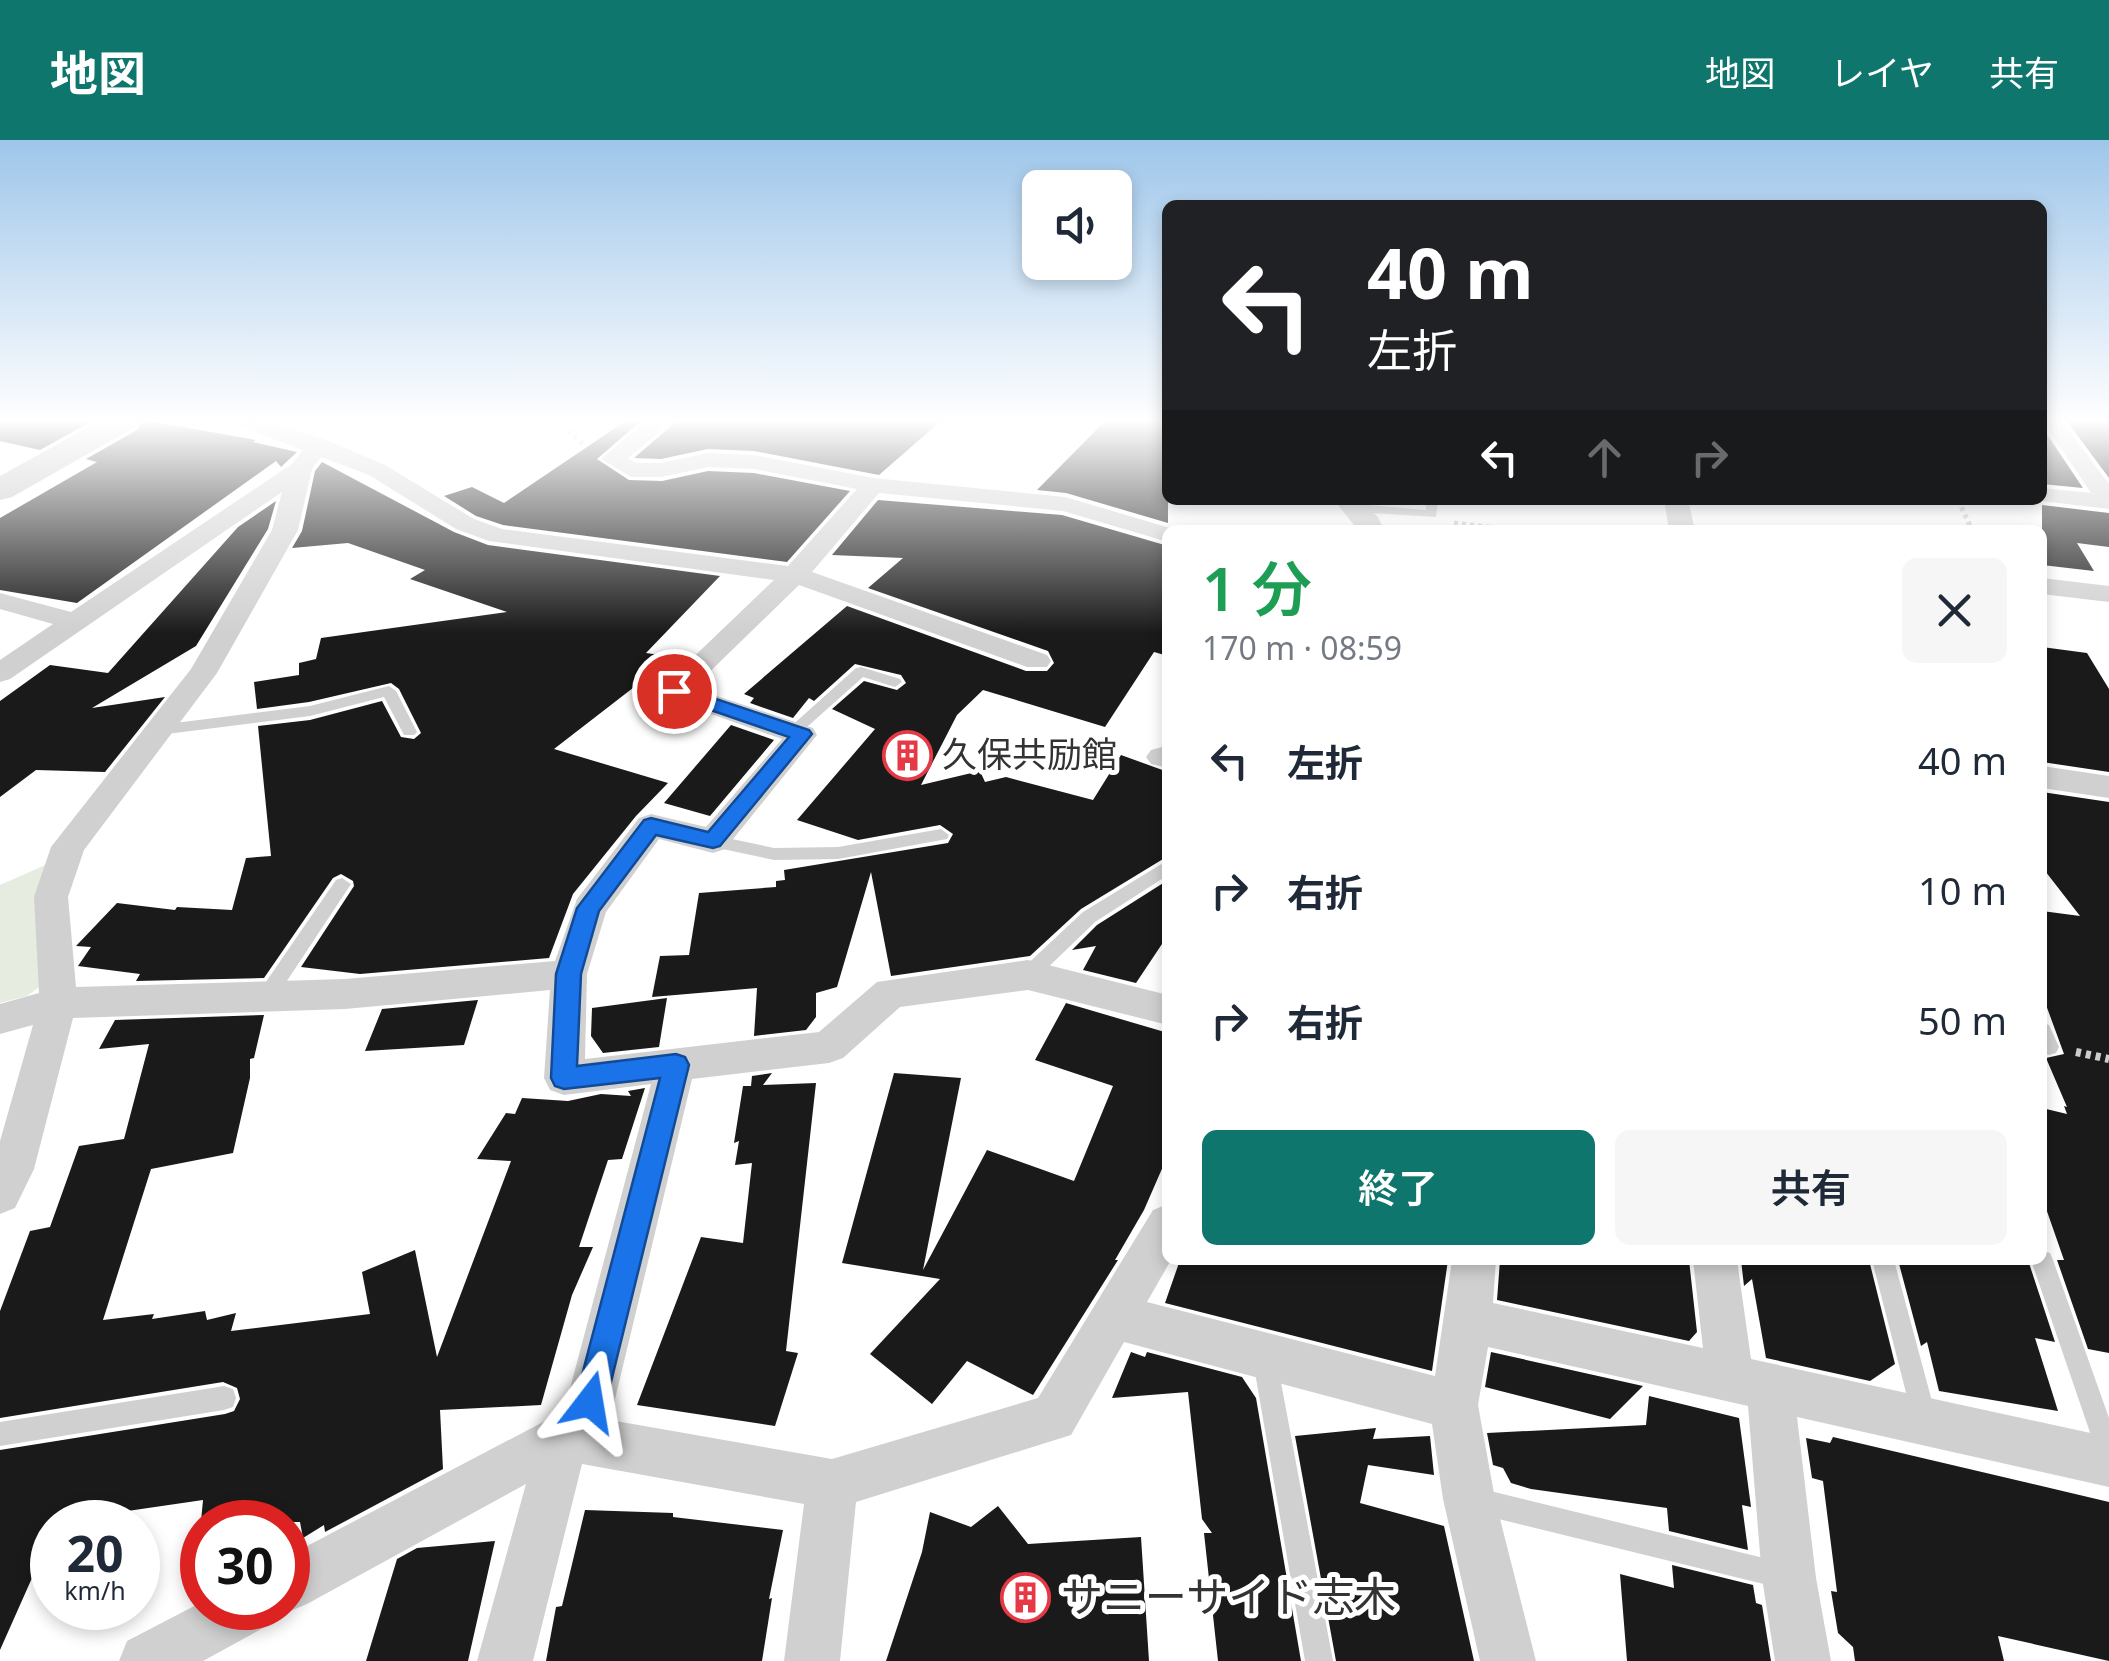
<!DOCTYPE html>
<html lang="ja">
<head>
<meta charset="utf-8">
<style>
	body { margin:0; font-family:"Noto Sans","Noto Sans JP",sans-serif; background:#f6f6f7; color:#1f2937; height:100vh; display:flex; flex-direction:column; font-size:38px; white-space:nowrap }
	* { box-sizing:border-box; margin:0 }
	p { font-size:32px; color:#747a83 }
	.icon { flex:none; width:55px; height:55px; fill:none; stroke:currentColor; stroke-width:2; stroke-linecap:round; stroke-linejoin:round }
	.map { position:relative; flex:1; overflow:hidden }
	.panel { position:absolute; left:1162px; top:385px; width:885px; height:740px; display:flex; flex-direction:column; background:#fff; border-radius:15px; box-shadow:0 5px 15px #0003 }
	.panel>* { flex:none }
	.banner { position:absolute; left:1162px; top:60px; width:885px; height:305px; border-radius:15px; box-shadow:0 5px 15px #0003; background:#202124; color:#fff; overflow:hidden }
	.tools { position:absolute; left:1022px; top:30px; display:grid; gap:20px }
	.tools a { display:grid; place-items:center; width:110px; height:110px; border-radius:15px; background:#fff; box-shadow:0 5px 15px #0003; font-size:50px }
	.speed { position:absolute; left:30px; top:1360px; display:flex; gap:20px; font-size:50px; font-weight:700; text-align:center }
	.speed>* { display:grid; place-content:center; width:130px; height:130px; border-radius:50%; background:#fff; box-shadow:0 5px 15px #0003; line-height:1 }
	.speed small { font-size:25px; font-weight:400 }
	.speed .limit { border:15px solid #d22; background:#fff; color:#111 }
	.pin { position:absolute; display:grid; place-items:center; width:85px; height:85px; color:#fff; margin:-42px; border:5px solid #fff; border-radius:50%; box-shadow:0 2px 10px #0007 }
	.me { position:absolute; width:110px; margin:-55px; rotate:14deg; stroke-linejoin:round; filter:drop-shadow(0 0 8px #0008) }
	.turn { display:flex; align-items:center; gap:35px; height:210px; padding:0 40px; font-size:45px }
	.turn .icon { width:130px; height:130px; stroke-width:2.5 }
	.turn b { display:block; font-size:70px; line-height:85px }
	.lanes { display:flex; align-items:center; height:95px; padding:0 40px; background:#0003; justify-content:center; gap:50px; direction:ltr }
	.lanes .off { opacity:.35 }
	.round { display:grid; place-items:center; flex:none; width:105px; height:105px; border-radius:15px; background:#f6f6f7 }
	.head { display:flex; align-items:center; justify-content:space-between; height:170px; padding:0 40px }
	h1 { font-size:60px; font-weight:600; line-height:75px; color:#1e9e55 }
	.cta { display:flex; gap:20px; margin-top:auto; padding:20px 40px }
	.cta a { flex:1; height:115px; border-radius:15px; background:#0f766e; color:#fff; font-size:40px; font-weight:600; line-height:115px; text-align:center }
	.cta a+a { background:#f6f6f7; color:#1f2937 }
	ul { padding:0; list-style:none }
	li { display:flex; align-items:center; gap:30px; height:130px; padding:0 40px }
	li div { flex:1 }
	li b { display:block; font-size:38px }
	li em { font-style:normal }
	header { display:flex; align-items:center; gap:60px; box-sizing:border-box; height:140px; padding:0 50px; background:#0f766e; color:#fff }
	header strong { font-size:48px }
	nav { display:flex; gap:55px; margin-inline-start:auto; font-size:35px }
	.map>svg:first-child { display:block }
	.green { fill:#e6ecdf }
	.building { fill:#1a1a1a }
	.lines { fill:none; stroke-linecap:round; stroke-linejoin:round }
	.path-far1 { stroke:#cdcdcd; stroke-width:5; stroke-dasharray:4 4; stroke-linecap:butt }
	.path { stroke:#cdcdcd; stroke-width:8; stroke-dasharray:5 5; stroke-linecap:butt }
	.service { fill:#d0d0d0; fill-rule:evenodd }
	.minor { fill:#d0d0d0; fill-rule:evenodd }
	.secondary { fill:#bdbdbd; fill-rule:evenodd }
	.route { fill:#1a73e8; stroke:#114b97; stroke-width:2.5 }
	.labels { text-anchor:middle; stroke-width:10; stroke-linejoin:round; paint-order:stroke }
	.poi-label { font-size:35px; fill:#333; stroke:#fff; text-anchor:start }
	.near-poi-label { font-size:42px; fill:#333; stroke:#fff; text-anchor:start }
</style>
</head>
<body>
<header>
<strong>地図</strong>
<nav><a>地図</a><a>レイヤ</a><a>共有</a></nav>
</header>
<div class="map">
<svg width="2109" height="1521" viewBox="0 0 2109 1521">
	<rect width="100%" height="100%" fill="#fff"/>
	<path class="green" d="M50,723L43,844L27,856L0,863V745Z"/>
	<path class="building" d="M0,280H94L40,310L0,301Z
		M144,280L256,300L253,302L297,312L281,327L276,321L77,463L0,450V378L97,322L86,319L137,290Z
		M627,280H642L597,319L629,340L662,341L708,331L754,333L850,351L787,422L503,385L476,376L444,356L472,347L504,363Z
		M678,280H942L879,335L754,311L708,309L661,319L634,318Z
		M1106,280H1168V383L1066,353L1037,350Z
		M2066,280H2109V338Z
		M2042,287L2083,348L2042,344Z
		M322,322L454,392L488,405L720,436L646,513L673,517L554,609L668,643L636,676L573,754L549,818L360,834L301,827L354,746L353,741L341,734L333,738L264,838L136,841L140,834L78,826L91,807L76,806L117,763L175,770L177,767L232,770L246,718L271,716L258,586L310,580L382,561L401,597L414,599L421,593L399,549L391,543L309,562L257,569L254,542L299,535V523L316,519L321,498L507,472L410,439L425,430L348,403L292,408L302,391L315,331Z
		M878,360L1062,375L1168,406V516L1154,512L1105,587L983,550L957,575L921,645L980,631L985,642L1006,637L1093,660L1121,615L1168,632V716L1081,769L1030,816L891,836L871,732L837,847L816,853V877L806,890L754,896L757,848L652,857L660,816L689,815L699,753L776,747V741L785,740L784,730L948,703L953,694L940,685L858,700L797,680L875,589L832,569L864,541L897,550L906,543L901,535L855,524L814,561L809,558L793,578L750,563L754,558L744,554L847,466L1026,531H1047L1054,523L1048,511L868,448L903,418L832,415Z
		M276,361L268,389L196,506L92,568L165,557L105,632L36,630L0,657V561L50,525L108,533L238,387Z
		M2042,365L2109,373V407L2077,403L2094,431L2042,425Z
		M2042,507L2087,513L2109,549V632L2042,622Z
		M731,585L774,600L710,676L664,663Z
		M2042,652L2109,662V1213L2088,1209L2057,1120H2064L2042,1057V968L2067,974L2064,966L2067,967L2046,918L2064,914L2042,854V771L2080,776L2042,727Z
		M1168,740V795L1136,843L1083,830L1096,806L1072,810L1097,785Z
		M667,858L659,907L603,913L591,896L592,868Z
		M478,860L464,905L365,911L382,869Z
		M1066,863L1168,893V1015L1144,1070L1115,1120H1118L1033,1255L967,1221L932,1264L870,1214L940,1139L842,1123L894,933L961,938L923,1130L987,1010L1074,1041L1113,946L1035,920Z
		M264,875L254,918L250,919V938L233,1013L151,1029L103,1180L154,1174L152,1179L205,1171L207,1180L236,1173L231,1191L370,1174L362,1132L415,1110L437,1217L511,1021L477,1019L506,973L515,974L522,958L568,961L601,954L631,956L628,951L645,948L622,1019L608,1020L579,1107H593L572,1155L541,1265L440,1270L443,1329L325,1392L324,1385L303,1398L300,1382H201L203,1360L52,1382V1393L0,1510V1310L225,1274L234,1271L240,1259L237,1248L223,1242L0,1278V1171L30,1091L50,1087L79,1006L124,999L149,904L99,909L115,880Z
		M772,933L763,945L816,943L786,1211L798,1213L775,1286L637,1265L701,1097L743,1103L752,1023L735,1025L739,1001L734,1003L743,946H751L752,936Z
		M1180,1120H1448L1432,1231L1165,1163Z
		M1500,1120H1689L1697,1192L1689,1201L1497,1160Z
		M1741,1120H1869L1895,1224L1870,1241L1766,1218L1752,1139L1744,1146Z
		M1898,1120H2028L2055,1202L2035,1198L2058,1271L1939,1251L1927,1202L1921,1206Z
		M1131,1212L1145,1217L1147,1212L1242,1237L1256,1258L1301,1521H1218L1204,1393H1212L1202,1379L1188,1252L1112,1258Z
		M1491,1212L1643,1246L1610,1279L1485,1247Z
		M1649,1256L1739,1278L1751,1367L1742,1365L1748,1410L1669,1391L1667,1368L1531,1349L1511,1343L1503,1328L1493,1325L1487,1293L1646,1285Z
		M1376,1288L1373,1299L1430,1296L1434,1335L1368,1325L1360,1363L1444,1386L1474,1521H1336L1295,1296Z
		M1833,1297L2109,1362V1521L1998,1496L2004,1521H1855L1853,1507L1838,1493L1831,1451L1837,1452L1823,1341L1812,1338L1806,1298L1830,1303Z
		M998,1366L1028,1404L1141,1397L1149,1521H886L922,1412L930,1372L971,1387Z
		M585,1370L673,1373V1377L783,1390L769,1459L772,1458L762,1521H546L556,1467L562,1466Z
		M495,1401L468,1521H366L397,1419L417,1408Z
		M1672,1425L1753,1445L1756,1463L1762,1465L1771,1521H1627L1620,1434L1674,1448Z"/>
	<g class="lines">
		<path class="path-far1" d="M556,280L585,306
			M1958,360L1972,390
			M1454,383L1513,390"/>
		<path class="path" d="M2076,912L2109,919"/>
		<path class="service" d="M1426,360H1438L1436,377L1356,372L1350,368L1356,364L1426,370Z
			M861,527L900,539L902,542L895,547L863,537L798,595H788L785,592L788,589L856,528Z
			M389,546L396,551L417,592L414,595H404L384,557L310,576L159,595L151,590L159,585L310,566Z
			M941,689L949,695L947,699L838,719L774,720L713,707L705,701L713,695L774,708L838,707Z
			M1168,720V735L1095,782L1035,840H1021L1019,835L1021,830L1083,772Z
			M342,738L351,744L273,862L266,864L259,862L257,857L259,852L336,740Z
			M2042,883L2049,885L2059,907L2056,913L2049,915L2042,913Z
			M2042,1110L2050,1113L2053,1120L2109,1278V1325L2100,1322L2097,1313L2031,1120H2042Z
			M1872,1120H1894L1936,1276L1933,1285L1924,1288L1915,1285L1912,1276Z
			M1265,1209L1273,1213L1277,1221L1333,1521H1305L1253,1221L1257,1213Z
			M224,1246L233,1249L236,1258L233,1267L224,1270L0,1306V1282Z
			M1474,1347L1784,1423L1793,1427L1797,1436L1793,1445L1784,1449L1474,1373L1465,1369L1461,1360L1465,1351Z"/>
		<path class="minor" d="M234,280H265L326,300L385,325L474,379L502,389L788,426L857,349L754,329L708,327L661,337H631L601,319L648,280H674L628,318L636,323H661L708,313L754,315L873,338L1065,357L1177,390H1168V402L1063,371L879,353L812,432L1047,515L1051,521L1047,527H1027L799,445L693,548L813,588L817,595L725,709L713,713L659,699L606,772L587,834L585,919L819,892L877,842L1028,820L1168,855V885L1028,850L900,867L843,918L829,923L692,939L610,1280L832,1319L1038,1258L1153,1070L1168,1064V1120H1171L1147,1162L1435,1236L1452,1120H1496L1493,1163L1703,1208L1693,1120H1737L1751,1219L2109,1297V1347L1797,1277L1816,1438L1831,1521H1775L1762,1438L1748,1266L1488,1207L1478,1265L1495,1359L1536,1521H1480L1443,1359L1432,1284L1124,1202L1071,1295L856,1362L840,1521H784L804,1364L582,1324L533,1521H477L526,1344L307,1464L288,1472L278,1468H288V1416L564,1271L651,944L564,955L550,950L544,938L550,850L345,869L73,878L34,1029L15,1068L0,1074V1001L33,885L0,894V864L39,853L34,757L51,707L191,529L272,390L282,352L10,539L0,542V520L53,484L0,469V453L71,472L292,324L303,310L237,285ZM321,317L369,335L456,389L489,401L774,440L658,551L663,557L782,599L706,687L651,674L639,678L577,759L555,821L345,839L76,847L68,757L84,710L217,533L298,390L312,329Z
			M2042,280H2061L2109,344V369L2033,360H2042V348L2091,353Z
			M1334,360H1360L1378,377L1384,390H1358Z
			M1664,360H1688L1695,390H1669Z
			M2042,438L2109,446V462L2042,454Z
			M1162,607L1168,608V628L1151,624L1146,617L1151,610Z
			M2042,626L2109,636V658L2042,648Z
			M202,1462V1468H273L265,1487L203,1521H119L127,1501Z"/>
		<path class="secondary" d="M101,280H140L135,287L12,357L0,360V336Z"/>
	</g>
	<linearGradient id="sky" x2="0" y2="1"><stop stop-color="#9ec6ea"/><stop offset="0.57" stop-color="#fff"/><stop offset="1" stop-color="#fff" stop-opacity="0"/></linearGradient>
	<rect width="2109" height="493" fill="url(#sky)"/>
	<path class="route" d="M674,545L809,590L812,594L720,706L713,708L656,695L599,771L581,834L577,926L676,914L685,917L689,925L606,1262L601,1273L590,1278L579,1273L575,1262L660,938L564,949L555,946L551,938L556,834L577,768L644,680L651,678L708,692L789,597L667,555V547Z"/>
	<defs>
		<symbol id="building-ring" viewBox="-11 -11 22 22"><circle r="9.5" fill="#fff" stroke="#e63946" stroke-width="1.5"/><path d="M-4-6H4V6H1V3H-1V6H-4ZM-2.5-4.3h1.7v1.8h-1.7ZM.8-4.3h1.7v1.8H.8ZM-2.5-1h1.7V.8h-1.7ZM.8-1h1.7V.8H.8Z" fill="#e63946"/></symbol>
	</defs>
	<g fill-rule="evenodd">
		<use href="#building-ring" x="880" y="588" width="55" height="55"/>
		<use href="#building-ring" x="998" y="1430" width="55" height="55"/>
	</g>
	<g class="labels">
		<g class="poi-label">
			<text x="942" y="627">久保共励館</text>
		</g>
		<g class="near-poi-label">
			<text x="1061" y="1472">サニーサイド志木</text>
		</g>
	</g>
</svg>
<div class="tools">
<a><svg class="icon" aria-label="sound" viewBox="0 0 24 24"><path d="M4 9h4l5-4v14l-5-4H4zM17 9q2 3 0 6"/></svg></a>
</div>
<div class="speed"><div>20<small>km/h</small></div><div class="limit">30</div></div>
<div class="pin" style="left:674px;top:551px;background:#d93025"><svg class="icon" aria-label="arrive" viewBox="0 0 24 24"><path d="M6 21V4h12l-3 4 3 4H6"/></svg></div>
<svg class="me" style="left:590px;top:1262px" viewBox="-20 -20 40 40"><path d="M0-17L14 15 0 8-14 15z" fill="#1a73e8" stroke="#fff" stroke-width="4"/></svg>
<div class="banner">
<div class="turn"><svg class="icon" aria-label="left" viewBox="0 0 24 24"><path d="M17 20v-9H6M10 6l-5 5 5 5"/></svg><div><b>40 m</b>左折</div></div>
<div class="lanes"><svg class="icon" aria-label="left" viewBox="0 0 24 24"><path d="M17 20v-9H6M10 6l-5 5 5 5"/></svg><svg class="icon off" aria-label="ahead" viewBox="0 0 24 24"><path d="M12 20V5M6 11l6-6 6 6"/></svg><svg class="icon off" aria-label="right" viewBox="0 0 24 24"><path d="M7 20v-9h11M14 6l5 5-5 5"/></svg></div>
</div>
<section class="panel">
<div class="head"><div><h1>1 分</h1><p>170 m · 08:59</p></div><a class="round"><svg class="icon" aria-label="close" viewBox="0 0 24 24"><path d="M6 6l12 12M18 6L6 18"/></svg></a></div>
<ul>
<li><svg class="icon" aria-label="left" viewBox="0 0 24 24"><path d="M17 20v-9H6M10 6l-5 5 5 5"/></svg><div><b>左折</b></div><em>40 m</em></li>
<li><svg class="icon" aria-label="right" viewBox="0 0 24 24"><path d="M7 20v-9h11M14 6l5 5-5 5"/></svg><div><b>右折</b></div><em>10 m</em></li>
<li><svg class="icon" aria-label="right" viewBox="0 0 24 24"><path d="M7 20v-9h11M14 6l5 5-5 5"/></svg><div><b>右折</b></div><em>50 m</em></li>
</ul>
<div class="cta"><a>終了</a><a>共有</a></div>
</section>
</div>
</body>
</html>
